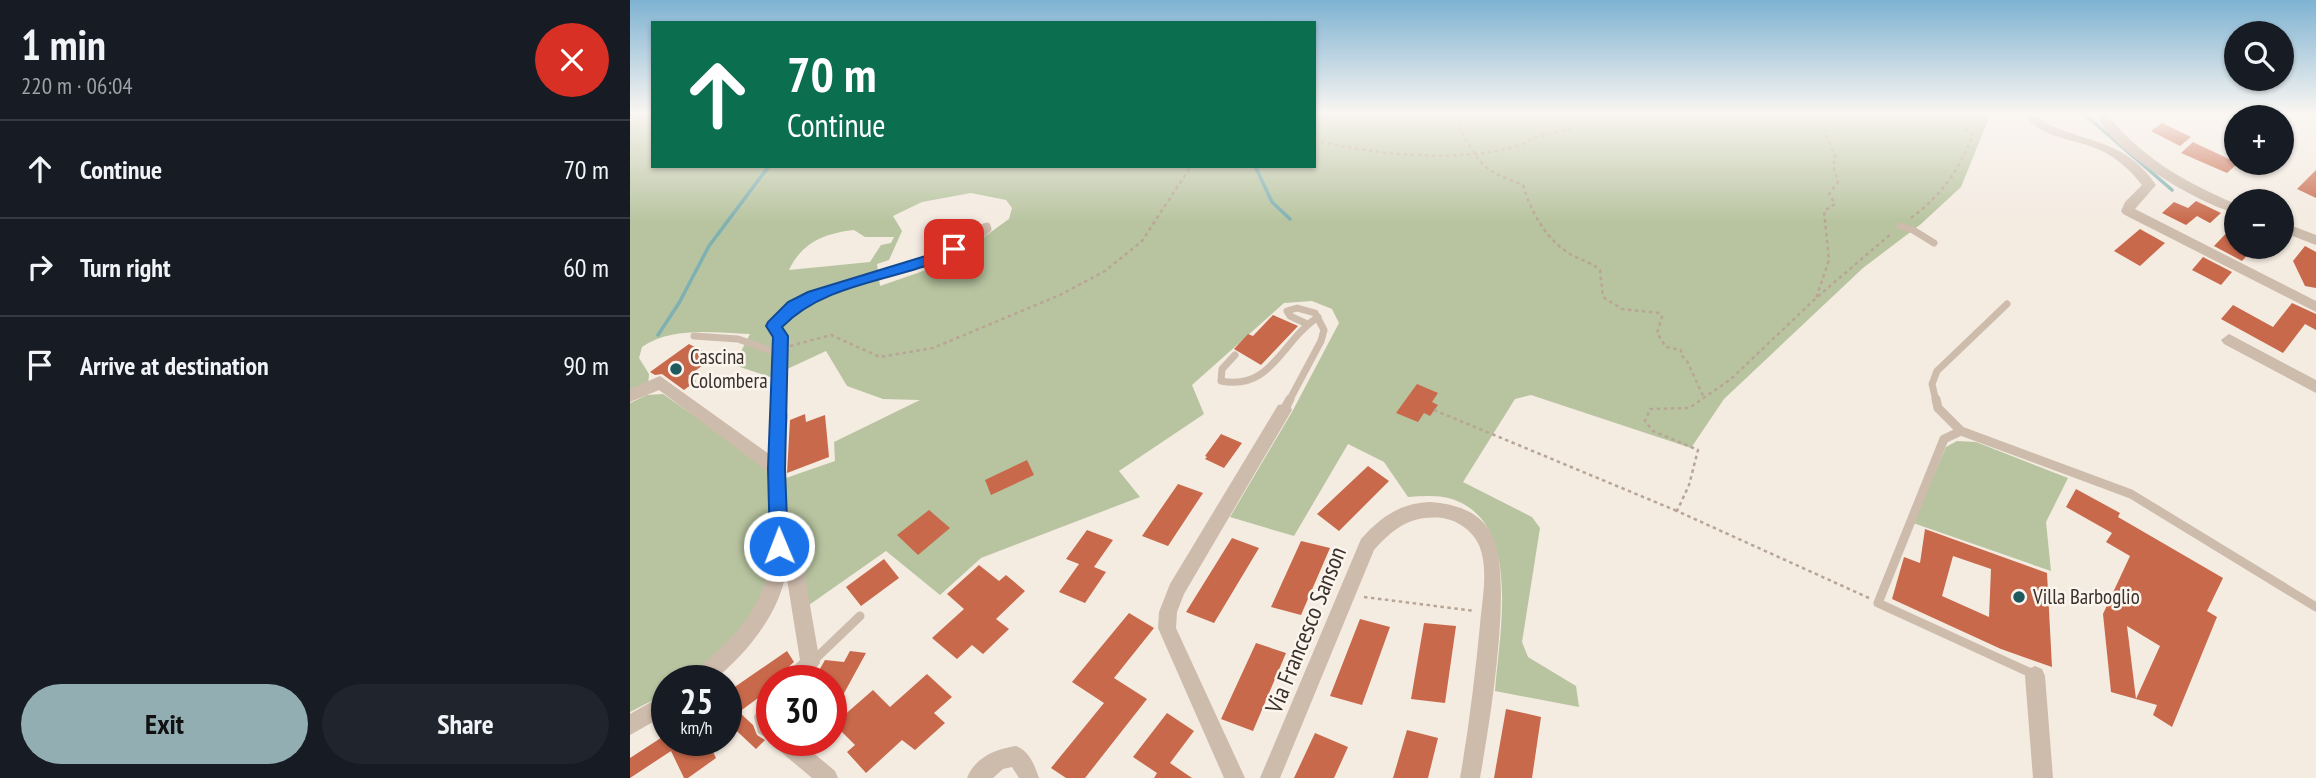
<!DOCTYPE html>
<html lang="en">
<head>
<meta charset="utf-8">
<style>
	body { margin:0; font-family:"PT Sans Narrow",sans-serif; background:#20242c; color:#f1f3f6; height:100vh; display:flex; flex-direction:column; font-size:26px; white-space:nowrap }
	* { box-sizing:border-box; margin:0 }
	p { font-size:23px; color:#9ea1a6 }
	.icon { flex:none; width:38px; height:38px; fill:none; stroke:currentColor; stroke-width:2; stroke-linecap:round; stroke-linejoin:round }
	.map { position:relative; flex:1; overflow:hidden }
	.drawer { display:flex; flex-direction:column; background:#171b24; width:630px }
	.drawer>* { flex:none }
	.guide { position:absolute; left:21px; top:21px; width:665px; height:147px; border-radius:0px; box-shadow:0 2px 5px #0004; background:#0b6e4f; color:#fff; overflow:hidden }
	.tools { position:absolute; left:1594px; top:21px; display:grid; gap:14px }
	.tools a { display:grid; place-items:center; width:70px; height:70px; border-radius:50%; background:#171b24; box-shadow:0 2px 5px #0004; font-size:35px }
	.speed { position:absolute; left:21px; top:665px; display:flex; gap:14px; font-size:35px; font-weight:700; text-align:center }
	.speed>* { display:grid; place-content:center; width:91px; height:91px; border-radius:50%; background:#171b24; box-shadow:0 2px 5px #0004; line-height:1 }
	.speed small { font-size:18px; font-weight:400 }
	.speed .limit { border:10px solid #d22; background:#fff; color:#111 }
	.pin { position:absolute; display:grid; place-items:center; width:60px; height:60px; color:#fff; margin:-30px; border-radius:14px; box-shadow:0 4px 10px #0006 }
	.me { position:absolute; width:77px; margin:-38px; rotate:359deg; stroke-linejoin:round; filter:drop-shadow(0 0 5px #0008) }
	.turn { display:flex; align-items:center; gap:24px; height:147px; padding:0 21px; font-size:32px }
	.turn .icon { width:91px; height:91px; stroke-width:2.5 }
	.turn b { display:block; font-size:49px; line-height:60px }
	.round { display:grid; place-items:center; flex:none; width:74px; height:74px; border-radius:37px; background:#20242c }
	.summary { display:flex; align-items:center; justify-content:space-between; height:119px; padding:0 21px }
	h1 { font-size:42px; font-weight:600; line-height:52px }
	.primary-button { display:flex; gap:14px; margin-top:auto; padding:14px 21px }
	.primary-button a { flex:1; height:80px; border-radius:42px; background:#92aeb2; color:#111; font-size:28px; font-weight:600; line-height:80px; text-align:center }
	.primary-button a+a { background:#20242c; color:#f1f3f6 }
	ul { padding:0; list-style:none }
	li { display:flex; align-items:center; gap:21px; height:98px; padding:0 21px; border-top:2px solid #363941 }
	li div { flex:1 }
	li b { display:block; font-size:26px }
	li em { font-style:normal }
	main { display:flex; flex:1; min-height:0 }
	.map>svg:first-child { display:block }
	.green { fill:#b8c4a0; fill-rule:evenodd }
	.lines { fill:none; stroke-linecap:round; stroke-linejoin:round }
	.stream { stroke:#7fb0b2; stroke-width:3.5 }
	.building { fill:#c8694b; fill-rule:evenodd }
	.path { stroke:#b9a596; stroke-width:2.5; stroke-dasharray:3.5 3.5; stroke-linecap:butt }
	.service-far1 { stroke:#cdbbac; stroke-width:7 }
	.service { stroke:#cdbbac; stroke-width:9 }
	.minor { fill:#cdbbac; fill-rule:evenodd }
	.route { fill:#1a73e8; stroke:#114b97; stroke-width:2 }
	.poi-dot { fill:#1f5a5e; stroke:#fbf5ee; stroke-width:2.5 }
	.labels { text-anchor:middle; stroke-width:5; stroke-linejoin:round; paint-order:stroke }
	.poi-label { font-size:21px; fill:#3b302b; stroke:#fbf5ee; text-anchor:start }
	.near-street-label { font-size:24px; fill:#3b302b; stroke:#fbf5ee }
</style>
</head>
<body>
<main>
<section class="drawer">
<div class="summary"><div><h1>1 min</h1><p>220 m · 06:04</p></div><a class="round" style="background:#d93025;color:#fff"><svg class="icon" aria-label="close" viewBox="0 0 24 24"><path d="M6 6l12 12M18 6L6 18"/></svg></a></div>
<ul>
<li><svg class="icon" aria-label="ahead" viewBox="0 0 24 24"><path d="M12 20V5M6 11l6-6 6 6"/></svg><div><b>Continue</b></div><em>70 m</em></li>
<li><svg class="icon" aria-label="right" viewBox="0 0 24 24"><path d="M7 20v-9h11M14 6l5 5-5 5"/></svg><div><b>Turn right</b></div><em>60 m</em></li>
<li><svg class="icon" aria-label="arrive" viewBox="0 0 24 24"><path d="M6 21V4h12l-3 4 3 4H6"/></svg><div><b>Arrive at destination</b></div><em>90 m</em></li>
</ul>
<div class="primary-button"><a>Exit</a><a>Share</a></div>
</section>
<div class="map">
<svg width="1686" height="778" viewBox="0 0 1686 778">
	<rect width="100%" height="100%" fill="#f4ebe1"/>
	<path class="green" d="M0,113H23V166H684V113H1361L1331,187L1291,224L1233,268L1094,399L1061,448L901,395L885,399L833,482L902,517L910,528L892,642L898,657L946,686L949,707L865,691C869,635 893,522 822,499C808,495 793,496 778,497L754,462L718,444L664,536L600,517L662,412L709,323L702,309L682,301L654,303L562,385L574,414L489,471L510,497L351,558L310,595L256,551L179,605L166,518L155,522L152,498L156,478L205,461L204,442L290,400L253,399L217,386L196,351L140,377L104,365L120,334C84,333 43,326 12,347L9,358L19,374L18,386L0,395ZM341,193L376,200L382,208L379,219L319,262L250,286L247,264L259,260L272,231L263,216L292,202ZM224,230L235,237H264L261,243L251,245L240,262L159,270C172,242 196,233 224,230Z
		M33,394L135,466L141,477L138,584L114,625L81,664L57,681H37V693L0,712V403L17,395Z
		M1327,441L1346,442L1438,478L1416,522L1421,571L1283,523L1316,447Z"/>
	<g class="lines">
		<path class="stream" d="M1453,113L1542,190
			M625,166L642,202L660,219
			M28,335L49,303L79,246L139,166"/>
	</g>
	<path class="building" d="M1532,123L1561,137L1550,146L1521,131Z
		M1563,142L1603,161L1601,162L1606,165L1597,173L1551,153Z
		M1686,170V198L1667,189Z
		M1566,201L1591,213L1580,223L1567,216L1556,225L1532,213L1544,202L1558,208Z
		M1606,223V247H1625L1612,261L1584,246Z
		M1510,229L1535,243L1510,266L1484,251Z
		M1675,246L1686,252V288L1675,286L1663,261Z
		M1573,257L1602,272L1591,285L1562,270Z
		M1662,303L1686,314V330L1675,324L1653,353L1591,319L1603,305L1643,327Z
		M643,315L668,326L631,365L604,349L618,334L623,336Z
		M59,344L84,357L58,376L66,381L54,390L32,374L25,375L20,372Z
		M787,384L808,393L802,402L808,405L800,416L794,413L788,422L766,413Z
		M175,414L176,422L195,415L199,457L157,473L160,420Z
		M591,434L612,443L594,468L575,459L577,457L575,456Z
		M397,460L404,475L361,495L355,480Z
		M738,466L759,481L709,531L687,514Z
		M548,484L573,493L538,546L512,536Z
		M1446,489L1490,513L1488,517L1593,578L1577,611L1587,617L1542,727L1523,715L1527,705L1481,692L1473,614L1500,556L1476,542L1482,533L1436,507ZM1497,626L1530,646L1506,699Z
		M299,510L320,528L288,555L267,535Z
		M1295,529L1417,573L1422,667L1371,649L1262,599L1274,557L1290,563ZM1323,556L1361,569L1359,617L1312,596Z
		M457,530L483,540L464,567L476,572L455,603L429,592L449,564L436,559Z
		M602,538L629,548L584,623L556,612Z
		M671,541L700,548L671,615L641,607Z
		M254,559L269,578L231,606L216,587Z
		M349,565L369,581L376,575L395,591L366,619L379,629L353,654L342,645L327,659L302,638L334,609L317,594Z
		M499,613L524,628L484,678L517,699L455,778H436L421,768L474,703L442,682Z
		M730,619L760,627L732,705L700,696Z
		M794,623L826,626L815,703L781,699Z
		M626,643L656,653L623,731L591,719Z
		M157,651L164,662L153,672L150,681H142V688L109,712L123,725L127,735L135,740L126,749L96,721V693Z
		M220,651L236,653L201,717V681H183L195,660L214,662Z
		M297,674L322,697L304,713L315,723L285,750L272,740L236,773L217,752L225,745L204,724L243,690L260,707Z
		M876,709L911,717L902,778H864Z
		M537,713L564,731L540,763L562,778H524L527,773L503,757Z
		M777,730L808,738L798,778H763Z
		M685,733L718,747L704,778H664Z
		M37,734V740H77L86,758L58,778H54L41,751L0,778V758Z"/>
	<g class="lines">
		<path class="path" d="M824,113C831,119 828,126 832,133C854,169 852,169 893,185C901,212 915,238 940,254C950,260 961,262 970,270L973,297L992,309L1029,313L1032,317L1027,333L1036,347L1051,350V355L1057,361L1074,398
			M1181,113L1189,118L1206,158L1203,165L1208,182L1199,194L1205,204L1194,211L1199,260L1186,298
			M0,128L17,113
			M684,140C742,155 836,164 893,144C898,142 902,138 907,137C934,129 942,132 966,113
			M1281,218C1311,196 1330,169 1343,134L1305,113
			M160,346L201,335L250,357L303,348L430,295L475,271L512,241L561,166
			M804,410L1047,511
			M734,597L845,611
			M1239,598L1047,511L1059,485L1068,450L1023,431L1015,421L1020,409L1059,408L1101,379L1186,298L1262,233"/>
		<path class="service-far1" d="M1270,226L1283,230L1304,243
			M64,336L108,339L150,354
			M605,355L592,369L591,381C642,391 651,341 688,317
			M150,401L151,336L143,326C204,265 301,280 358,229L357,226L308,240
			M659,401L691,341L694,330L685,313L667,308L657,311L660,316L677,324
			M1306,401L1302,384L1307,371L1377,304"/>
		<path class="service" d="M1306,399L1308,408L1331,431L1501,494L1686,607
			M654,410L660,399
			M150,415V399
			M1331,431L1314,439L1248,603L1405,675
			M182,662L230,616"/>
		<path class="minor" d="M1392,113C1407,112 1412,122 1426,128C1468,144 1498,144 1526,185L1505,209L1686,301V312L1493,214L1491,211L1495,202L1512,185C1501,171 1486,157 1470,150C1443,138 1410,139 1392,113Z
			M1466,113H1476C1510,157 1556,183 1606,204V213C1568,204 1478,150 1466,113Z
			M1652,222L1686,235V245L1652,232Z
			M1599,334L1686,380V393L1594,344L1591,340Z
			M30,376L139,454L142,415L144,410H156L158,415L154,469L158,526L168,536L190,663L176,681H152L155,674L170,660L156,573C148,616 116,654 83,681H58L61,674C97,645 135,609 140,560C143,531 139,501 138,472L29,390L0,402V389Z
			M654,404L660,405L662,410L554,594L547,612L546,628L615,778H594L528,628L529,612L540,584L648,405Z
			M801,502C825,504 849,511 861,533C885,574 859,727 850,778H830C839,727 845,676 850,625C852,600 859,570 849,545C843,531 827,520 812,518C781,515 764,528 744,550L650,778H630L731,539C751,517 770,503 801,502Z
			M1405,666L1412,669L1415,676L1423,778H1403L1395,676L1398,669Z
			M142,691V740H168L205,771L208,778H182L145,747L142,741L128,733L124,717L135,694Z
			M37,693V714L0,735V714Z
			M386,746C400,752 404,764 409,778H389L382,767L373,769L363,778H337C345,757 366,749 386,746Z"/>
	</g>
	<linearGradient id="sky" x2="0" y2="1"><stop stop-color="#7eb2d2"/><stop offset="0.51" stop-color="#faf6f2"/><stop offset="1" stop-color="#faf6f2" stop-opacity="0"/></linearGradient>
	<rect width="1686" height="222" fill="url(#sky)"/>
	<path class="route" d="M324,244L331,249C321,261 301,264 286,269C240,283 187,291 152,327L158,336L155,469L158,546L155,552L149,554L143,552L140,546L138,469L143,337L136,326L138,322L158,302L178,292L299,255Z"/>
	<g class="poi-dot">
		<circle cx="46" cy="369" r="7"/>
		<circle cx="1389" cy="597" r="7"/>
	</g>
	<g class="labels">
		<g class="poi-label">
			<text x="60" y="364">Cascina<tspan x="60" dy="24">Colombera</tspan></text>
			<text x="1403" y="604">Villa Barboglio</text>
		</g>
		<g class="near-street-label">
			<text transform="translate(676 630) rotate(-68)" y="8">Via Francesco Sanson</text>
		</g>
	</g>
</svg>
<div class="tools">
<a><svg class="icon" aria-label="search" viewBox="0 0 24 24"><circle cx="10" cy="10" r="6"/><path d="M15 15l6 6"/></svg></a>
<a>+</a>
<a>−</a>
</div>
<div class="speed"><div>25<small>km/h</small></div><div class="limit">30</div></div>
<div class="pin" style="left:324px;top:249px;background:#d93025"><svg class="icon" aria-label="arrive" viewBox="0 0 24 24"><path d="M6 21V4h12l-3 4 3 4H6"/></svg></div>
<svg class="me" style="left:149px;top:546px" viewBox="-20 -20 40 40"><circle r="17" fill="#1a73e8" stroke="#fff" stroke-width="3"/><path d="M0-11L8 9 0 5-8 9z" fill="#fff"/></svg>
<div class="guide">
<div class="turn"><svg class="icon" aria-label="ahead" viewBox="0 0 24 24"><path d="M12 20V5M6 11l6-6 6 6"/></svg><div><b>70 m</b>Continue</div></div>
</div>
</div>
</main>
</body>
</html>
